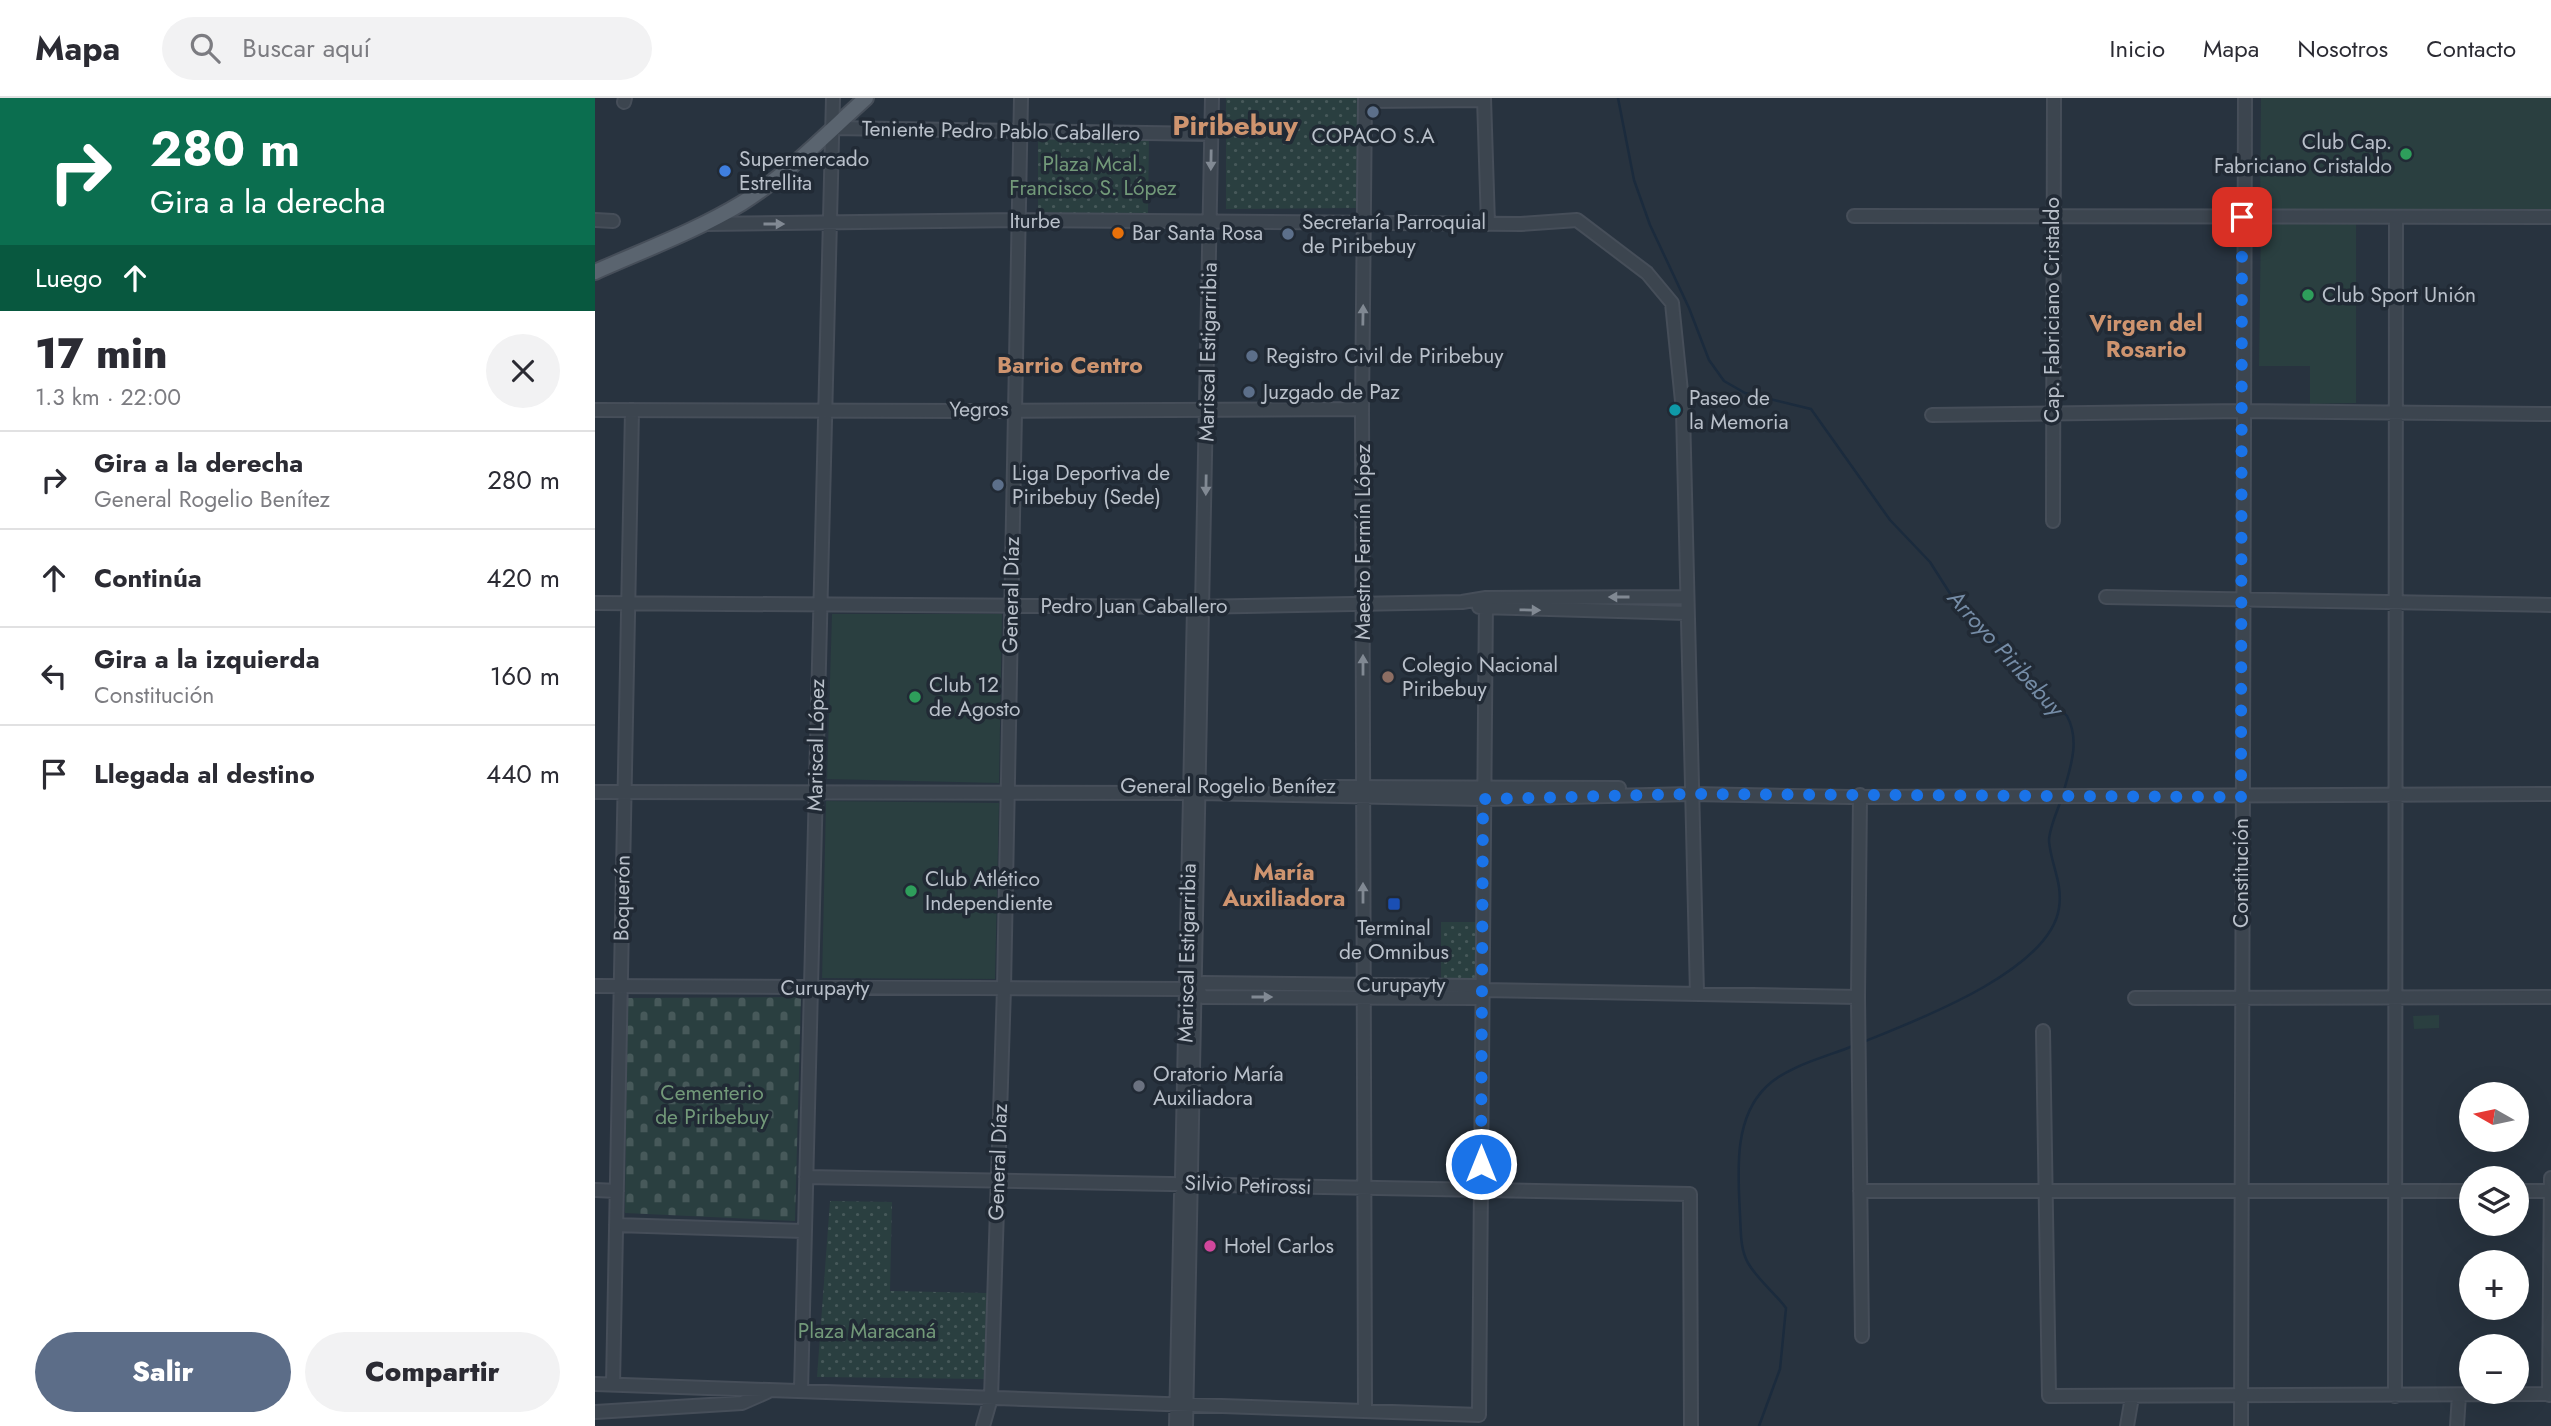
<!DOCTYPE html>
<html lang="es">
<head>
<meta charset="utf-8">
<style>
	body { margin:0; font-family:Jost,sans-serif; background:#f2f2f3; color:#2b2b33; height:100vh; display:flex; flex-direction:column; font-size:26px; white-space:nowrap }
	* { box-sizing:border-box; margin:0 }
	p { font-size:23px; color:#7c7c81 }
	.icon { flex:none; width:38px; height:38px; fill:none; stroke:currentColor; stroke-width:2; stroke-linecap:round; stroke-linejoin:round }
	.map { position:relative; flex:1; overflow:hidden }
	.sheet { display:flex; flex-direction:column; background:#fff; width:595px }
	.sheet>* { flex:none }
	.top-card { background:#0b6e4f; color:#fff; overflow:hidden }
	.needle { width:46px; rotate:279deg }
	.tools { position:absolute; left:1864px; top:984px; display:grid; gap:14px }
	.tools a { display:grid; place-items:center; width:70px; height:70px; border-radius:50%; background:#fff; box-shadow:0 7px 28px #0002; font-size:35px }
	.pin { position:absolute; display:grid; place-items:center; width:60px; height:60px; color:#fff; margin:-30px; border-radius:14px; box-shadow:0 4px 10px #0006 }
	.me { position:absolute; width:77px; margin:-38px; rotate:0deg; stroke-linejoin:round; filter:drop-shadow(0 0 5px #0008) }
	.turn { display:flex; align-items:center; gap:24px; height:147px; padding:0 35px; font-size:32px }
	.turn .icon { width:91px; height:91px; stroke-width:2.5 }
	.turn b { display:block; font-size:49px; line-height:60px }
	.then { display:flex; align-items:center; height:66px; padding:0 35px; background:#0003; gap:14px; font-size:26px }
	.round { display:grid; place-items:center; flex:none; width:74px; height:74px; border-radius:37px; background:#f2f2f3 }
	.summary { display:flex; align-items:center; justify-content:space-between; height:119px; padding:0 35px }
	h1 { font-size:42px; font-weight:800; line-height:52px }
	.action { display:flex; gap:14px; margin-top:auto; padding:14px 35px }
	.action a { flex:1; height:80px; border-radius:42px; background:#5c6d88; color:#fff; font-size:28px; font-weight:800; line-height:80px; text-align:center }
	.action a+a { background:#f2f2f3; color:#2b2b33 }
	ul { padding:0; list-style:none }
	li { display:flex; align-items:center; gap:21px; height:98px; padding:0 35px; border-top:2px solid #e1e1e2 }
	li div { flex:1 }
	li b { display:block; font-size:26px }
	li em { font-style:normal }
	header { display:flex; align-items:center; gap:42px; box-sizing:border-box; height:98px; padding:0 35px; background:#fff; border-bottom:2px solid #e1e1e2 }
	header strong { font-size:33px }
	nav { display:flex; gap:38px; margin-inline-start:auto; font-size:24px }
	.search { width:490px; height:63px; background:#f2f2f3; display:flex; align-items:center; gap:18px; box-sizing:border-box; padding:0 24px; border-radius:38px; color:#7c7c81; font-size:26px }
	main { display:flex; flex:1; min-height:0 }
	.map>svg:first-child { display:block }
	.grass { fill:#2a3f40 }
	.cemetery { fill:url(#cemetery-stones) }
	.park { fill:url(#park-dots) }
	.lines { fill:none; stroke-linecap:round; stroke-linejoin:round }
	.stream { stroke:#1b2b3d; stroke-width:2.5 }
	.minor-casing { stroke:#464e59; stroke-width:16 }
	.major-casing { stroke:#464e59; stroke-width:18 }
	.minor { stroke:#3c454f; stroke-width:12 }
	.major { stroke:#5a646f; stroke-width:14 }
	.oneway { fill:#818993 }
	.route { stroke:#1a73e8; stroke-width:12; stroke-dasharray:0 21.6 }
	.service-dot { fill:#5c6f8a; stroke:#212a35; stroke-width:2.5 }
	.leisure-dot { fill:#2e9e5b; stroke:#212a35; stroke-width:2.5 }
	.shop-dot { fill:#3f7fe0; stroke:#212a35; stroke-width:2.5 }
	.food-dot { fill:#e8710a; stroke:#212a35; stroke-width:2.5 }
	.culture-dot { fill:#0f9aa8; stroke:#212a35; stroke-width:2.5 }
	.education-dot { fill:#8d6e63; stroke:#212a35; stroke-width:2.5 }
	.transit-dot { fill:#1a4fb4; stroke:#212a35; stroke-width:2.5 }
	.worship-dot { fill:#6b7280; stroke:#212a35; stroke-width:2.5 }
	.hotel-dot { fill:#d1479c; stroke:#212a35; stroke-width:2.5 }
	.labels { text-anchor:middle; stroke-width:7; stroke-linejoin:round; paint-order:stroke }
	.street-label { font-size:21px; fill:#b9c0ca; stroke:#212a35 }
	.poi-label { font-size:21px; fill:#b9c0ca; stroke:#212a35; text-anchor:start }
	.park-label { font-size:21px; fill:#729979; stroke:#212a35 }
	.neighbourhood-label { font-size:23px; font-weight:bold; fill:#ce946f; stroke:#212a35 }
	.water-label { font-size:23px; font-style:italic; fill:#758ca6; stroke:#212a35 }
	.district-label { font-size:28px; font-weight:bold; fill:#ce946f; stroke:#212a35 }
</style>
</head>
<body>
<header>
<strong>Mapa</strong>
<div class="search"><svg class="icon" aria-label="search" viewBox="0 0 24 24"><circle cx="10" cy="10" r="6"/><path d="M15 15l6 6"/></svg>Buscar aquí</div>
<nav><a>Inicio</a><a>Mapa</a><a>Nosotros</a><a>Contacto</a></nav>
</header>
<main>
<section class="sheet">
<div class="top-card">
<div class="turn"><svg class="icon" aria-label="right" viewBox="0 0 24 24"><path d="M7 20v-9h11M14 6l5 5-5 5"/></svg><div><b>280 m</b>Gira a la derecha</div></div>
<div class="then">Luego<svg class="icon" aria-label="ahead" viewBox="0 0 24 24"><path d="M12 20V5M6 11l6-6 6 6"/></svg></div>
</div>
<div class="summary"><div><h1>17 min</h1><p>1.3 km · 22:00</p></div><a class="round"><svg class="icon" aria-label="close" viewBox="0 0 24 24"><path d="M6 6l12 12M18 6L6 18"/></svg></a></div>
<ul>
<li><svg class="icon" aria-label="right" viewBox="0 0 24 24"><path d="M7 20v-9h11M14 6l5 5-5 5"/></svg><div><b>Gira a la derecha</b><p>General Rogelio Benítez</p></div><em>280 m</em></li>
<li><svg class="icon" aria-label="ahead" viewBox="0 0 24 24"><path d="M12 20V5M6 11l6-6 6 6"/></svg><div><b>Continúa</b></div><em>420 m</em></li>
<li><svg class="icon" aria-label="left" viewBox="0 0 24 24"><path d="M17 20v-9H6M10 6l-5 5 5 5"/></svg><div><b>Gira a la izquierda</b><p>Constitución</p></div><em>160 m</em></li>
<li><svg class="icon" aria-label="arrive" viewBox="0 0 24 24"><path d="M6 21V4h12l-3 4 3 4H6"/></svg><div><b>Llegada al destino</b></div><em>440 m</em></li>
</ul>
<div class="action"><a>Salir</a><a>Compartir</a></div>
</section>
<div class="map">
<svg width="1956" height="1328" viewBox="0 0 1956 1328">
	<defs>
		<pattern id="cemetery-stones" width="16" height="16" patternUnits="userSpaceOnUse" patternTransform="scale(1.75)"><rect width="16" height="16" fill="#2a3f40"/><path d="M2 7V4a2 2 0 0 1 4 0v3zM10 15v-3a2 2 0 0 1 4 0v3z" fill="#47595a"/></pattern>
		<pattern id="park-dots" width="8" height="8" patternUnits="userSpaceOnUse" patternTransform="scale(1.75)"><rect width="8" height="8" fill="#2a3f40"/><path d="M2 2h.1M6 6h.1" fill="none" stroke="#47595a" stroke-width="1.8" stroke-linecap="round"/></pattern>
	</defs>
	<rect width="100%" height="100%" fill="#28333f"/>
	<path class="grass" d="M1666,0H1956V119L1665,111Z
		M1666,126H1761V305L1715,306V268H1664Z
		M237,516H407L404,685L232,681Z
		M231,703L404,705L400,881L227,880Z
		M1844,917V930L1819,931L1818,918Z"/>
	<path class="cemetery" d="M206,899L200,1123L30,1115L32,900Z"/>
	<path class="park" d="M631,0H762V110L631,111Z
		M443,40L554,41L553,116L443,115Z
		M846,824H883V885L846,886Z
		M235,1103L297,1104L295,1193L392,1195L390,1281L222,1279Z"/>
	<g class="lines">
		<path class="stream" d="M1023,0L1039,82L1055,127L1094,210L1114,262L1129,283L1150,295L1216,311L1295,422L1335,464L1363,508L1379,518L1472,618C1485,642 1476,668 1469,692
			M1268,944C1320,923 1455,873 1464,810C1468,785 1456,767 1454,743C1454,731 1462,714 1466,702
			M1164,1328L1185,1271L1191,1210C1179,1194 1163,1182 1153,1165C1145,1151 1146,1133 1145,1117C1143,1075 1138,1021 1171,989C1192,968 1231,959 1258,948"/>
		<defs>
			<path id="minor" d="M770,0L767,311L770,1313
				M889,0L893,126
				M770,3L889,2
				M29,4L30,0
				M238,30L616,36
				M1259,118L1956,119
				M0,122L18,123
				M111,126L424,122L926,126L982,122L1052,175L1077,205L1088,313L1102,896
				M0,312C256,314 511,313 767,311
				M1337,317L1647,313L1956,316
				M1458,423L1459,0
				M1511,499L1956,507
				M0,505L599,509L867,504L891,500L1092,499
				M884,509L1092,515
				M731,689L1024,690
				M0,694L605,695L888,701L1097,696L1255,699L1956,696
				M1265,697L1263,899L1267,1238
				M0,888L592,891H602L608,885L880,888L887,892L1263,899
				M602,891L608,899L881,900L887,892
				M1540,900L1956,899
				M1448,933L1454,1298L1956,1296
				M211,1079L1095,1096L1096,1328
				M587,1079L599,509
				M0,1092L22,1093
				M1265,1093H1876
				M1922,1093H1955
				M21,1127L209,1133
				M0,1286L884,1317L891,500
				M18,1287L37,312
				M206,1293L238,0
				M1954,1297L1956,1080
				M1800,1298L1801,119
				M0,1314L147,1305L172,1294
				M388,1328L396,1300L409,890L426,0
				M581,1328L586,1097
				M591,1328L617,0
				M1532,1328L1537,1299
				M1646,1328L1650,0
				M1862,1328L1864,1297"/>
			<path id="major" d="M0,174C49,152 101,133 147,105C193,76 231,36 271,0"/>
		</defs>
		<use href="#minor" class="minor-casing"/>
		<use href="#major" class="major-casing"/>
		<use href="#minor" class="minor"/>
		<use href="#major" class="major"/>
	</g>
	<defs><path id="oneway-solid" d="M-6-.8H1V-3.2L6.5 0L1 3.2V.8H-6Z" transform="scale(1.75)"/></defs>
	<g class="oneway">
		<use href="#oneway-solid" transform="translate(616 62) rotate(91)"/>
		<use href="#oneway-solid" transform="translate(179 126)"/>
		<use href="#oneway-solid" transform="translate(768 217) rotate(-89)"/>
		<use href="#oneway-solid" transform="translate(611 387) rotate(91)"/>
		<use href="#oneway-solid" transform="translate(1024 499) rotate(180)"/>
		<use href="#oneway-solid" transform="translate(935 512) rotate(1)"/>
		<use href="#oneway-solid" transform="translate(768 567) rotate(-90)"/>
		<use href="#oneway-solid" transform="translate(768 795) rotate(-90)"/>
		<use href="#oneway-solid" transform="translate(667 899)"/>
	</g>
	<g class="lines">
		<path class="route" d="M886,1066L888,701L1097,696L1646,699L1647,119"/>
	</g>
	<g class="service-dot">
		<circle cx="778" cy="14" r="7"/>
		<circle cx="693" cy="136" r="7"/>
		<circle cx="657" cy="258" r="7"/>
		<circle cx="654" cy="294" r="7"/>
		<circle cx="403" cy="387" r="7"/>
	</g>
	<g class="leisure-dot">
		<circle cx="1811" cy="56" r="7"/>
		<circle cx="1713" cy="197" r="7"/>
		<circle cx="320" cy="599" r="7"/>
		<circle cx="316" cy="793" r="7"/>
	</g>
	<circle class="shop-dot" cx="130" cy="73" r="7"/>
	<circle class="food-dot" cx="523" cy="135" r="7"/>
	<circle class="culture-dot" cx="1080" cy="312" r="7"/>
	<circle class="education-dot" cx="793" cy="579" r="7"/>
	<rect class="transit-dot" x="792" y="799" width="14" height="14" rx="3.5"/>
	<circle class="worship-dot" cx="544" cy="988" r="7"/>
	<circle class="hotel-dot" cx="615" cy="1148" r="7"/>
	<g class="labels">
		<g class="street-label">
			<text transform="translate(406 33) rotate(1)" y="7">Teniente Pedro Pablo Caballero</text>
			<text x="440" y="130">Iturbe</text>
			<text transform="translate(1457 212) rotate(-90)" y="7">Cap. Fabriciano Cristaldo</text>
			<text transform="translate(613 254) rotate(-89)" y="7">Mariscal Estigarribia</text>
			<text transform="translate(384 311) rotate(-1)" y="7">Yegros</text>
			<text transform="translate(768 444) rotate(-90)" y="7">Maestro Fermín López</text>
			<text transform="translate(416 497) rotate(-89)" y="7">General Díaz</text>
			<text x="539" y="515">Pedro Juan Caballero</text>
			<text transform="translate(221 647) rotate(-89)" y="7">Mariscal López</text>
			<text x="633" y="695">General Rogelio Benítez</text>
			<text transform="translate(1646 775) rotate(-90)" y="7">Constitución</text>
			<text transform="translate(27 800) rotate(-89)" y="7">Boquerón</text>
			<text transform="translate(592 855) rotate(-89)" y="7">Mariscal Estigarribia</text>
			<text x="806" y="894">Curupayty</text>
			<text x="230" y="897">Curupayty</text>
			<text transform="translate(403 1064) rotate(-88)" y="7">General Díaz</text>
			<text transform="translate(653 1087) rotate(2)" y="7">Silvio Petirossi</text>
		</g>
		<g class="poi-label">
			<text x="778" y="45" text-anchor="middle">COPACO S.A</text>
			<text x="1797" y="51" text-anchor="end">Club Cap.<tspan x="1797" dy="24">Fabriciano Cristaldo</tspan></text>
			<text x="144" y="68">Supermercado<tspan x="144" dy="24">Estrellita</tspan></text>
			<text x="707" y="131">Secretaría Parroquial<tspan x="707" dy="24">de Piribebuy</tspan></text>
			<text x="537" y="142">Bar Santa Rosa</text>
			<text x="1727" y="204">Club Sport Unión</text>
			<text x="671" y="265">Registro Civil de Piribebuy</text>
			<text x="668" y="301">Juzgado de Paz</text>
			<text x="1094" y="307">Paseo de<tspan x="1094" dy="24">la Memoria</tspan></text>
			<text x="417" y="382">Liga Deportiva de<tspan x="417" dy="24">Piribebuy (Sede)</tspan></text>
			<text x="807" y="574">Colegio Nacional<tspan x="807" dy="24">Piribebuy</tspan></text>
			<text x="334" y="594">Club 12<tspan x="334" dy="24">de Agosto</tspan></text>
			<text x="330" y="788">Club Atlético<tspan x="330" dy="24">Independiente</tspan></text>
			<text x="799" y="837" text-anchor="middle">Terminal<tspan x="799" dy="24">de Omnibus</tspan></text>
			<text x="558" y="983">Oratorio María<tspan x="558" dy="24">Auxiliadora</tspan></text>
			<text x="629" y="1155">Hotel Carlos</text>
		</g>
		<g class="park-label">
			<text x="498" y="73">Plaza Mcal.<tspan x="498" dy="24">Francisco S. López</tspan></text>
			<text x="117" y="1002">Cementerio<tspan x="117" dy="24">de Piribebuy</tspan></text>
			<text x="272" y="1240">Plaza Maracaná</text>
		</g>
		<g class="neighbourhood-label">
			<text x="1551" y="233">Virgen del<tspan x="1551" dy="26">Rosario</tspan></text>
			<text x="475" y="275">Barrio Centro</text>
			<text x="689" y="782">María<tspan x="689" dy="26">Auxiliadora</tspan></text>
		</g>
		<g class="water-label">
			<text transform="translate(1411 555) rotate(48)" y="8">Arroyo Piribebuy</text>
		</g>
		<g class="district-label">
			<text x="640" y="37">Piribebuy</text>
		</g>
	</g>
</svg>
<div class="tools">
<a><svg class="needle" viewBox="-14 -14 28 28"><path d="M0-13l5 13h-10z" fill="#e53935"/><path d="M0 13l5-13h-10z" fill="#7c7c81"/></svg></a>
<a><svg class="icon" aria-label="layers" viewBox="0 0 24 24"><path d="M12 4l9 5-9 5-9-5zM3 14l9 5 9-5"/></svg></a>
<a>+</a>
<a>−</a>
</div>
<div class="pin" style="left:1647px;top:119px;background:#d93025"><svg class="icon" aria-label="arrive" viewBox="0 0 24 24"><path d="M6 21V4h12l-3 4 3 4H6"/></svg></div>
<svg class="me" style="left:886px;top:1066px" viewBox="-20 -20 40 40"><circle r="17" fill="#1a73e8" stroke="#fff" stroke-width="3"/><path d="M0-11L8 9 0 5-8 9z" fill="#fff"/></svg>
</div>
</main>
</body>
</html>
